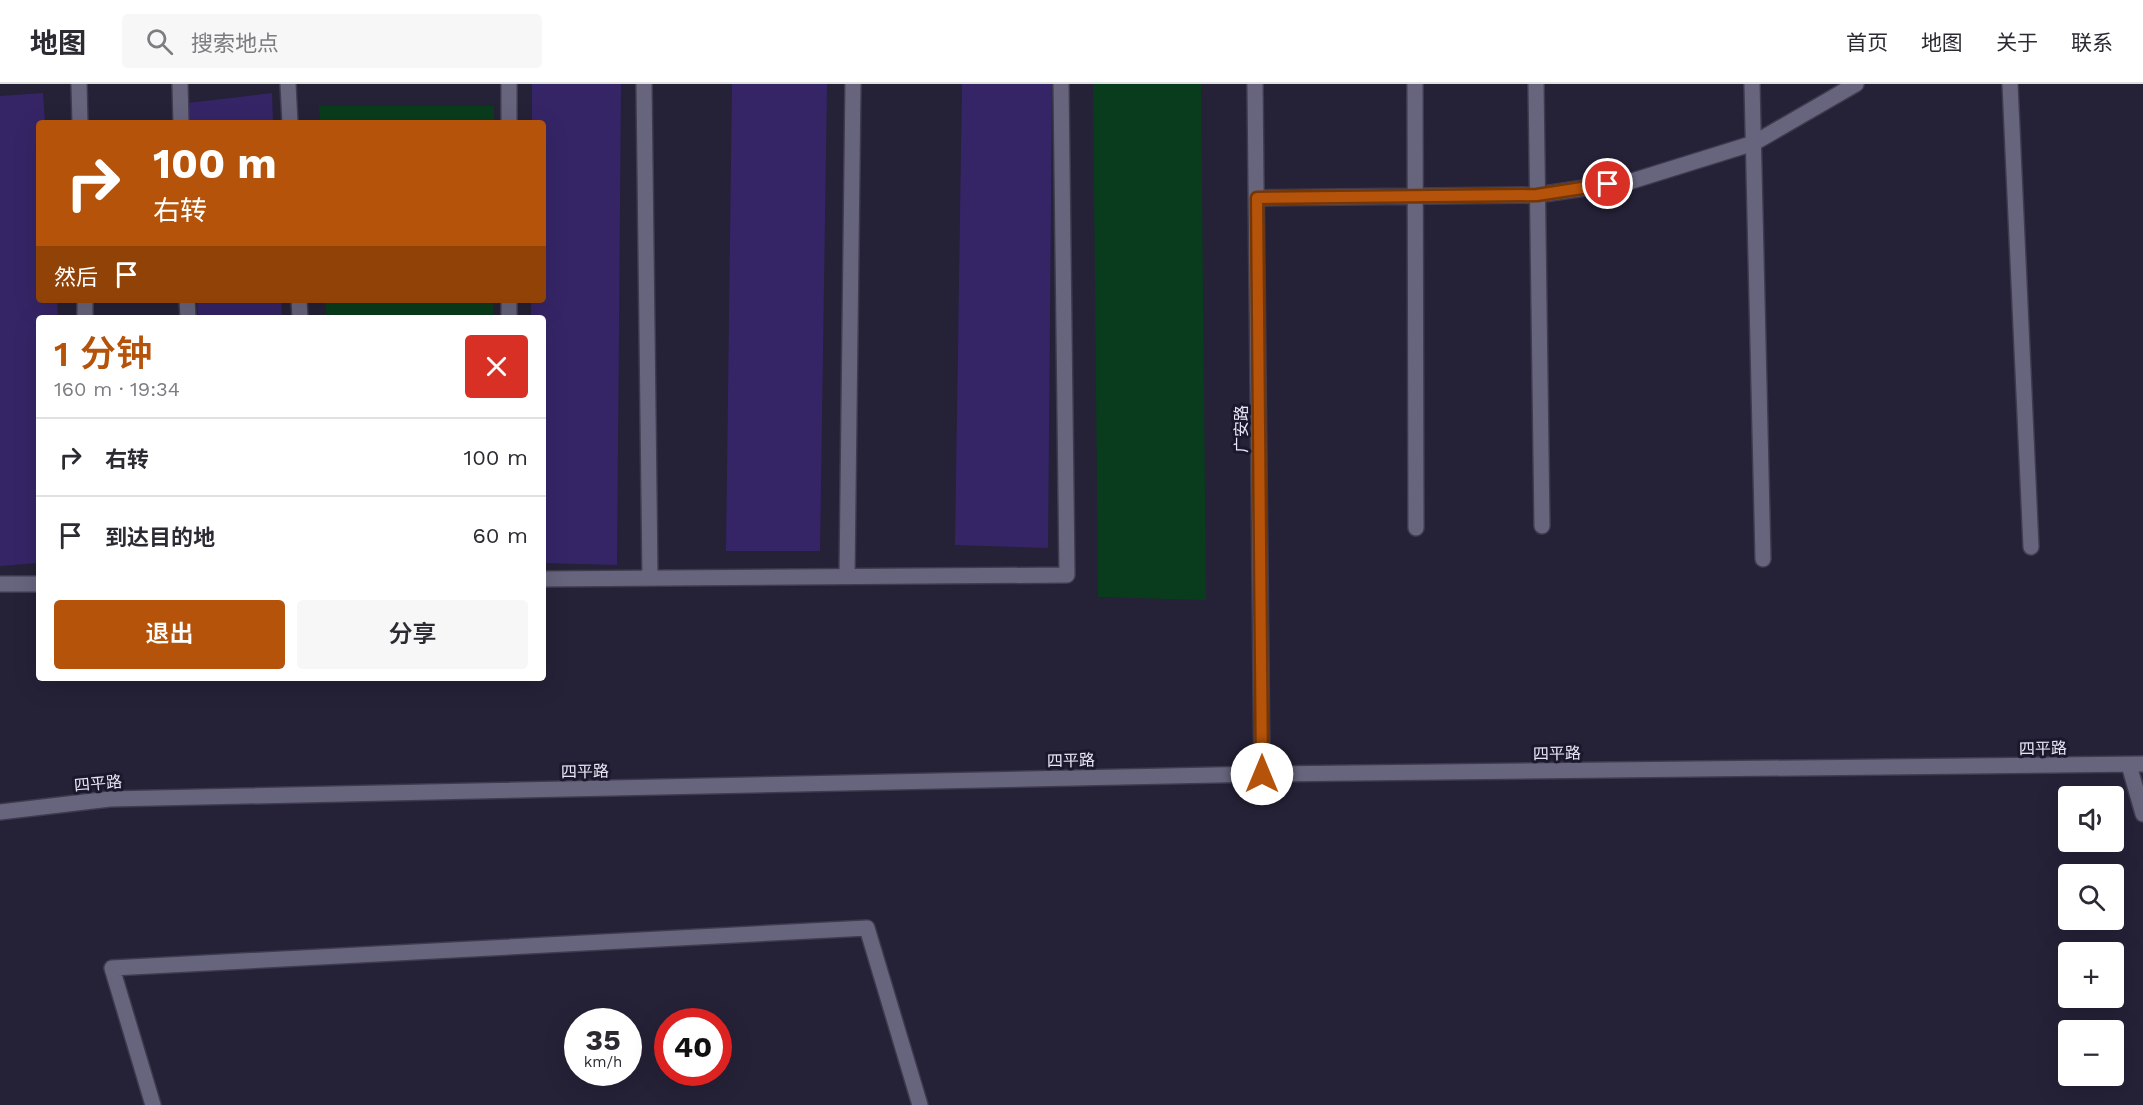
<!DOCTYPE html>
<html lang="zh">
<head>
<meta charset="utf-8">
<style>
	body { margin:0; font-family:"Work Sans","Noto Sans SC",sans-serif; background:#f7f7f7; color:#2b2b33; height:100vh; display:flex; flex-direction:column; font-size:22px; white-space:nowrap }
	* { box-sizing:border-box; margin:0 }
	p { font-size:20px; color:#7c7c81 }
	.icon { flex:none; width:33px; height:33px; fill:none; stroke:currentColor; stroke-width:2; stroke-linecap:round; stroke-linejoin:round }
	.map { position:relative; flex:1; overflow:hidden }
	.side { position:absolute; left:36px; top:231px; width:510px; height:366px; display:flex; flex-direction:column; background:#fff; border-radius:6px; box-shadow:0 6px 24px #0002 }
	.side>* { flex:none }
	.top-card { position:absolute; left:36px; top:36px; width:510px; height:183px; border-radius:6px; box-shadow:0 6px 24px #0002; background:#b45309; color:#fff; overflow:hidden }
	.fabs { position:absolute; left:2058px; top:702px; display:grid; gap:12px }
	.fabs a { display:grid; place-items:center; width:66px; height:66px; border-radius:6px; background:#fff; box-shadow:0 6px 24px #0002; font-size:30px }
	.speed { position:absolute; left:564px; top:924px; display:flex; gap:12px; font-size:30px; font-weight:700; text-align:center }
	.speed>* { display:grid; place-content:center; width:78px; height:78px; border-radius:50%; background:#fff; box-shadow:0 6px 24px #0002; line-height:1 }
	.speed small { font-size:15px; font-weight:400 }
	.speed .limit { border:9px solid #d22; background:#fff; color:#111 }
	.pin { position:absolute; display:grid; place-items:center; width:51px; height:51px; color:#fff; margin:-26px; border:3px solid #fff; border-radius:50%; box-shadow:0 2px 6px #0007 }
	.me { position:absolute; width:66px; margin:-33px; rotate:0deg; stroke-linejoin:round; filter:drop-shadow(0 0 4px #0008) }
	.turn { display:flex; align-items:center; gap:21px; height:126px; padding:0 18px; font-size:27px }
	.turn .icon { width:78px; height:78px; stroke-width:2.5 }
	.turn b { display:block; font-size:42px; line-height:51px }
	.then { display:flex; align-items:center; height:57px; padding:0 18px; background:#0003; gap:12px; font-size:22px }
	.round { display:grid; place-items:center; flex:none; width:63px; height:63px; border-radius:6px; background:#f7f7f7 }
	.head { display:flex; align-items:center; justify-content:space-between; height:102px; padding:0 18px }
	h1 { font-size:36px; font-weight:600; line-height:45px; color:#b45309 }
	.action { display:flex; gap:12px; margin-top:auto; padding:12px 18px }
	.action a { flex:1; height:69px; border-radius:6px; background:#b45309; color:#fff; font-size:24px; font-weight:600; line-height:69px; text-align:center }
	.action a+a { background:#f7f7f7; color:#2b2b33 }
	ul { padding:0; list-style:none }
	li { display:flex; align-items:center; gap:18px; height:78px; padding:0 18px; border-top:2px solid #e1e1e2 }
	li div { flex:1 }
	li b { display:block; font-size:22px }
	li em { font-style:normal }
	header { display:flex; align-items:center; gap:36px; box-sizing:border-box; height:84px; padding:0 30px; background:#fff; border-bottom:2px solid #e1e1e2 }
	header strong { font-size:28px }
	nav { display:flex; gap:33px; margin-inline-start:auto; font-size:21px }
	.search { width:420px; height:54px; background:#f7f7f7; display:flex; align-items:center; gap:15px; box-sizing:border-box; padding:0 21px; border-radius:6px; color:#7c7c81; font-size:22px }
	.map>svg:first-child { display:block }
	.green { fill:#093c1c }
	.building { fill:#352567 }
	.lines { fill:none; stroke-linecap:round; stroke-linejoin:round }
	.lane-casing { stroke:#3e3b4e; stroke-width:18 }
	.street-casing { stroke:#3e3b4e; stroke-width:18 }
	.secondary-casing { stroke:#3e3b4e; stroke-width:18 }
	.lane { stroke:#67657e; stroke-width:15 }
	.street { stroke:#67657e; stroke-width:15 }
	.secondary { stroke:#67657e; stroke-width:15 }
	.route-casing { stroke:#753606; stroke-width:15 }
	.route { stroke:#b45309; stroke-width:10 }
	.labels { text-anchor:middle; stroke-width:6; stroke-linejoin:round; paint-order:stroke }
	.street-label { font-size:16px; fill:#e9e7f6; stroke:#1b182d }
</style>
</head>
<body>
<header>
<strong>地图</strong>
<div class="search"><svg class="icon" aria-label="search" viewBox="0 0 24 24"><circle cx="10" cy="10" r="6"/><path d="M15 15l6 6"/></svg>搜索地点</div>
<nav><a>首页</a><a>地图</a><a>关于</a><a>联系</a></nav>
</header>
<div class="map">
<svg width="2143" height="1021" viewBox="0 0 2143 1021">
	<rect width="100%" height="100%" fill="#252137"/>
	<path class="green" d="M1093,0H1201L1206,516L1098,513Z
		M319,22H494V39H320Z
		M325,216H494L493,234H326Z"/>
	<path class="building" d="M532,0H621L617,481L543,479V234H531V216H543V39H532Z
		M732,0H827L820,467H726Z
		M962,0H1052L1048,464L955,461Z
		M43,9L45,39H39V216H57L58,234H39V479L0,482V12Z
		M272,9L273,39H189L188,19Z
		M197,216H281L282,234H198Z"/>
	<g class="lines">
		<defs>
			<path id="lane" d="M79,0L80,39
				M180,0L181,39
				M288,0L290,39
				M644,0L650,493
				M1415,0L1416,444
				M1536,0L1542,442
				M1752,0L1763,475
				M2010,0L2031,463
				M509,39V0
				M1257,114L1537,111L1632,97L1754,59L1856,0
				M85,216V234
				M187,216L188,234
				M299,216L300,234
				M509,234V216
				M847,492L853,0
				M543,495L1067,491L1061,0
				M0,500H39"/>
			<path id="street" d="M2129,681L2143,730
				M153,1021L112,884L867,844L920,1021"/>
			<path id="secondary" d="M1255,0L1262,690
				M0,728L110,715L1262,690L2143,680"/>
		</defs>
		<use href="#lane" class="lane-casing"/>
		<use href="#street" class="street-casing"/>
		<use href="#secondary" class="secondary-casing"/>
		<use href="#lane" class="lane"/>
		<use href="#street" class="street"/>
		<use href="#secondary" class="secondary"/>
	</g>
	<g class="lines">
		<defs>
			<path id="route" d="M1262,690L1257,114L1537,111L1608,100"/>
		</defs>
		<use href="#route" class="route-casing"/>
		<use href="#route" class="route"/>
	</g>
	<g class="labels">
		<g class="street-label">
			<text transform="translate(1241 345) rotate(-90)" y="6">广安路</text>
			<text transform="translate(2043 664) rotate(-1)" y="6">四平路</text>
			<text transform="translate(1557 669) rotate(-1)" y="6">四平路</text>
			<text transform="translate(1071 676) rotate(-1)" y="6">四平路</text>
			<text transform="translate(585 687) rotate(-1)" y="6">四平路</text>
			<text transform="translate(98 699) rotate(-5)" y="6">四平路</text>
		</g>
	</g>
</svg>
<div class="fabs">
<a><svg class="icon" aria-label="sound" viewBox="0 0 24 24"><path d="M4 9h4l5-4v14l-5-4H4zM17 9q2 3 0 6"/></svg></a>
<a><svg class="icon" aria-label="search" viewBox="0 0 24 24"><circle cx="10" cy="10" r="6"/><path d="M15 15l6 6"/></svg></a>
<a>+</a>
<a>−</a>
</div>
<div class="speed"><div>35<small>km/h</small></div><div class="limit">40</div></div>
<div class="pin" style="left:1608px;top:100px;background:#d93025"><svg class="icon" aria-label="arrive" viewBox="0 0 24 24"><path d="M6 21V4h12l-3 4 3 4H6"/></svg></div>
<svg class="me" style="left:1262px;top:690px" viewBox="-20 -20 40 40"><circle r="19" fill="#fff"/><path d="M0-13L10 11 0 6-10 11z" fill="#b45309"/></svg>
<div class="top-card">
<div class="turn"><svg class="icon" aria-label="right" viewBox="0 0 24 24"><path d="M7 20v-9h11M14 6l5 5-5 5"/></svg><div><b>100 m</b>右转</div></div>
<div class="then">然后<svg class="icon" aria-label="arrive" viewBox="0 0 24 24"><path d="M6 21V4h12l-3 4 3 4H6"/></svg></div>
</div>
<section class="side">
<div class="head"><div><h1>1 分钟</h1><p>160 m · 19:34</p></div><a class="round" style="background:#d93025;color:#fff"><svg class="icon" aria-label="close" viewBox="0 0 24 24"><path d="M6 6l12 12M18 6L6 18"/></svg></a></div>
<ul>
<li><svg class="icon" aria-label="right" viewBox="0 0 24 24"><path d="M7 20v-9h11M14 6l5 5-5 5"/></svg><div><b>右转</b></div><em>100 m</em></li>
<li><svg class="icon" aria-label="arrive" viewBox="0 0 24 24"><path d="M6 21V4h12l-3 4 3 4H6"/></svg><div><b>到达目的地</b></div><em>60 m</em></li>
</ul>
<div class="action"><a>退出</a><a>分享</a></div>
</section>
</div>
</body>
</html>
